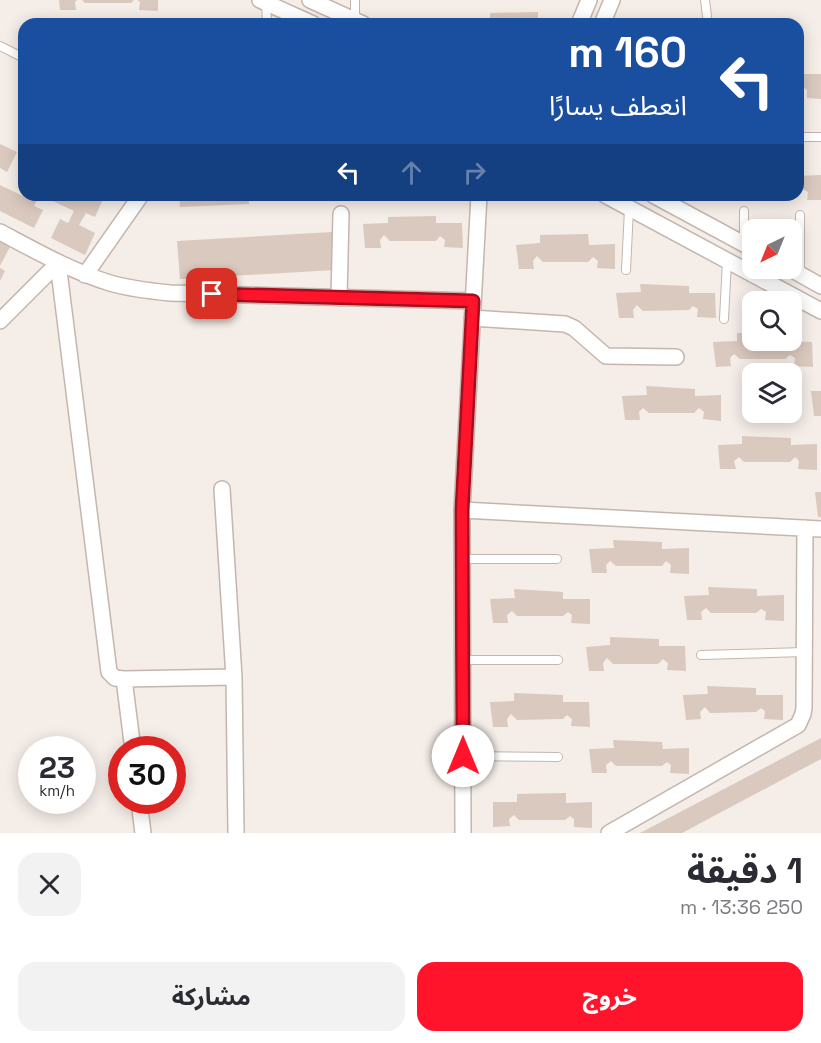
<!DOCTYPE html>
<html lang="ar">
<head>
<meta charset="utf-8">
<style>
	body { margin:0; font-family:"Space Grotesk","Noto Sans Arabic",sans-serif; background:#f2f2f3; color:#2b2b33; direction:rtl; height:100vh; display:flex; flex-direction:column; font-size:22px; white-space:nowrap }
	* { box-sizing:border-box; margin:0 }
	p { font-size:20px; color:#7c7c81 }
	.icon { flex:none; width:33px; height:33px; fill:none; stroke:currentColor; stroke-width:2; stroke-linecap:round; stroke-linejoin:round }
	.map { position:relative; height:833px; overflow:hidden; direction:ltr }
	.sheet { display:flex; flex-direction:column; background:#fff; flex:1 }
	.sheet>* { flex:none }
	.hud { position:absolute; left:18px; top:18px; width:786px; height:183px; border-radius:18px; box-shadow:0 3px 15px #0003; direction:rtl; background:#1a4fa0; color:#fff; overflow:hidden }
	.needle { width:39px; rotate:223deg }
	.buttons { position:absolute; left:742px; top:219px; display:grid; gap:12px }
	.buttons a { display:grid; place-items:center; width:60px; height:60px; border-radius:12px; background:#fff; box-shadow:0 3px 15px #0003; font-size:30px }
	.speed { position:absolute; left:18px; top:736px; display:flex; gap:12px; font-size:30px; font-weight:700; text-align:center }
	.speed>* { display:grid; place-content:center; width:78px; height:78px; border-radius:50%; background:#fff; box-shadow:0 3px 15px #0003; line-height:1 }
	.speed small { font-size:15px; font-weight:400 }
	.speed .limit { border:9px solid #d22; background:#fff; color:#111 }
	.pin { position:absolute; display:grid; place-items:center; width:51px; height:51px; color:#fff; margin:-26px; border-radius:12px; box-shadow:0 3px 9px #0006 }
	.me { position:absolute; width:66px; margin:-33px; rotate:0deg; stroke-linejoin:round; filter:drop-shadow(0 0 4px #0008) }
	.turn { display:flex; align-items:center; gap:21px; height:126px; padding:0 18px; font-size:27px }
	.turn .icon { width:78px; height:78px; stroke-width:2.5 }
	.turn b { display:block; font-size:42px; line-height:51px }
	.lanes { display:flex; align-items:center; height:57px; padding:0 18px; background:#0003; justify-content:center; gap:30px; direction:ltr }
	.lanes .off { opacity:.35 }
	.round { display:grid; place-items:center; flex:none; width:63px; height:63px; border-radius:18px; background:#f2f2f3 }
	.head { display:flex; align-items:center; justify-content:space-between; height:102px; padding:0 18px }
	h1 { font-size:36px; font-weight:700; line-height:45px }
	.button { display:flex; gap:12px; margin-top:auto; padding:12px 18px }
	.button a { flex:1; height:69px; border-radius:18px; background:#ff142c; color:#fff; font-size:24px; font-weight:700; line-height:69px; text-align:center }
	.button a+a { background:#f2f2f3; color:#2b2b33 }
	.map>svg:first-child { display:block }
	.building { fill:#dac9bf }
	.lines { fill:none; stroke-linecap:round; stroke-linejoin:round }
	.service-casing { stroke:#c4b6ad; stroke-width:10 }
	.minor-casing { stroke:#c4b6ad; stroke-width:18 }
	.service { stroke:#fff; stroke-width:8 }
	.minor { stroke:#fff; stroke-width:15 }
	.route-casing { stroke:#a60d1d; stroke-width:15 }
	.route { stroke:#ff142c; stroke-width:10 }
</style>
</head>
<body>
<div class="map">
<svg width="821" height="833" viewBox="0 0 821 833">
	<rect width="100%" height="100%" fill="#f5ede8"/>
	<path class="building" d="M59,0H77L75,2L76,10H60Z
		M82,0H134L131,3H85Z
		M137,0H158V11L139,10L140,2Z
		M538,12V19H565V24H465V19H490V13Z
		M651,20H699V24H651Z
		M798,74H821V99L807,98V90L803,87L798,91Z
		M0,144L17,152L7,172L0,168Z
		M821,175V200H807L808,192L803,189L798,193V176Z
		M0,185L27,198L28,195H39L34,206L43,210L34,228L0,211Z
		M40,195H99L104,197L95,217L86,213L79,225L95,233L85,255L51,238L60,219L68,223L74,211Z
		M179,195H248L249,204L180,207Z
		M265,195H281V198L265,199Z
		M345,195H363L364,199L345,198Z
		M727,195H743V200L727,201Z
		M436,216V223H462L463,248L444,247L445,240L440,236L436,241H390L384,235L380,240L381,248H365L363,224L388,223V217Z
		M332,232L335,270L180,279L177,241Z
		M588,234L589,245L615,244V269L597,268L598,261L593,257L588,262H543L537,256L533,261L534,269H519L516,245L540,243V235Z
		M0,240L11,245L0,266Z
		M0,268L5,271L0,281Z
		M640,284L689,286V293H715L716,318L697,317L698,309L693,306L689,310L643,311L637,305L633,310L634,318H619L616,293L641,292Z
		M737,333H753V340L812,342L813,367L794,366L795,358L790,355L785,359H740L734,354L730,358L731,366L716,367L713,342L737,341Z
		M646,386L695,389V396L721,395V421L703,419L704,412L699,408L694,413H649L643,408L639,412L640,420H625L622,396L647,395Z
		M811,391H821V416H814Z
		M742,436L791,438V445L817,444V470L798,469L799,461L795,457L790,462H744L739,457L734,461L736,469H720L718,445L742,444Z
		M815,492H821V517H818Z
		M613,540L662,542V549L689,548V574L670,573L671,565L666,561L662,566H616L610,561L606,565L607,573H592L589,549L614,548Z
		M708,587L757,589V596L784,595V621L765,620L766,612L761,609L756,613H711L706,608L701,612L702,620H687L684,596L709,595Z
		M514,589L563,592V599H590V624L571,623L572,615L568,612L563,616H517L512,611L507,615L508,623H493L490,599L515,598Z
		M610,637L659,639V646H685L686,671L667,670L668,663L663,659L658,664H613L607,658L603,663L604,671H589L586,647L610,645Z
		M707,686L756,688V695H783V720L764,719L765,711L761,708L756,712L710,713L705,707L700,712L701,719L686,720L683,695L708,694Z
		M514,693L563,695V702H589L590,727L571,726L572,719L567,715L563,719L517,720L511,714L507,719L508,727H493L490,702L514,701Z
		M821,738V759L682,833H640Z
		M613,740L662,742L663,749L689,748V774L670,773L671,765L667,762L662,766H616L611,761L606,765L607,773H592L589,749L614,748Z
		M566,793V803L592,802V828L574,827V819L570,816L565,820H519L514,815L509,819L510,826L493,827V802H517V794Z"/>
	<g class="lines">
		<defs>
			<path id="service" d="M705,0L707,16
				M266,2L267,24
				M355,20V0
				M0,46L24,58
				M798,137H821
				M744,211V244
				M626,270L629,209
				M800,273V215
				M724,319L727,261
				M462,559H557
				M701,655L804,652
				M463,660H558
				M463,756L558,757"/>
			<path id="minor" d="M260,0L313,24
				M310,0L363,24
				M579,24L589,0
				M602,24L612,0
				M605,195L821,311
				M653,195L753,249
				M0,232C36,251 71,271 110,283C130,289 150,291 170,293L473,301
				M58,263L109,672L115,678L124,679
				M789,268L821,286
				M85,275L141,195
				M339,298L341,214
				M472,318L565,324L574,328L606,356L676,357
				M0,321L58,263
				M222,489L234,677L236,833
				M462,510L821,529
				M133,750L124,679L234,677
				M139,801L143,833
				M463,833L462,510L479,195
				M609,833L798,725L803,714L804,708L805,528"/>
		</defs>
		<use href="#service" class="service-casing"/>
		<use href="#minor" class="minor-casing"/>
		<use href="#service" class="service"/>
		<use href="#minor" class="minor"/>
	</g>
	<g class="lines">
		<defs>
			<path id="route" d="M212,294L473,301L462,510L463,756"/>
		</defs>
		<use href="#route" class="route-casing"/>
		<use href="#route" class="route"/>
	</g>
</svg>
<div class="buttons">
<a><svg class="needle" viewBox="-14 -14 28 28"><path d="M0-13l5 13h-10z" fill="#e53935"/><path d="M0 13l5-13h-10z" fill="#7c7c81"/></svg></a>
<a><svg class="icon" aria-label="search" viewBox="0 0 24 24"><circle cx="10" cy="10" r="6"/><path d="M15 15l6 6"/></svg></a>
<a><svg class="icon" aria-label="layers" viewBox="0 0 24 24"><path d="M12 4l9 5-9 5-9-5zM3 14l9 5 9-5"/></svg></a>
</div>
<div class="speed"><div>23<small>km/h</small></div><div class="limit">30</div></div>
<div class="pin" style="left:212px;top:294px;background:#d93025"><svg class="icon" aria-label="arrive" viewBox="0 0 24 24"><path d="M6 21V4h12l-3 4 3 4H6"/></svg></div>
<svg class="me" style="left:463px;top:756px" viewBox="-20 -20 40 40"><circle r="19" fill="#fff"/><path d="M0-13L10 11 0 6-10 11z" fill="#ff142c"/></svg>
<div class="hud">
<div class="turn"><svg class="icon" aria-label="left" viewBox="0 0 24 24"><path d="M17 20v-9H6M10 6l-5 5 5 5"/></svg><div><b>160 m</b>انعطف يسارًا</div></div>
<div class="lanes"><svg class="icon" aria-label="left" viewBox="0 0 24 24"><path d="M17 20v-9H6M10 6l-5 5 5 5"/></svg><svg class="icon off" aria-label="ahead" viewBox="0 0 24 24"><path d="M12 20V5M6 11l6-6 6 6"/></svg><svg class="icon off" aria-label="right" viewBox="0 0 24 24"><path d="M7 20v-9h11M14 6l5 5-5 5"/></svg></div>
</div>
</div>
<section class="sheet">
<div class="head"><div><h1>1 دقيقة</h1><p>250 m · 13:36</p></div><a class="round"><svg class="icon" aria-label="close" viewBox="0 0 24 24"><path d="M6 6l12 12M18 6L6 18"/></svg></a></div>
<div class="button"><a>خروج</a><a>مشاركة</a></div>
</section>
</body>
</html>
